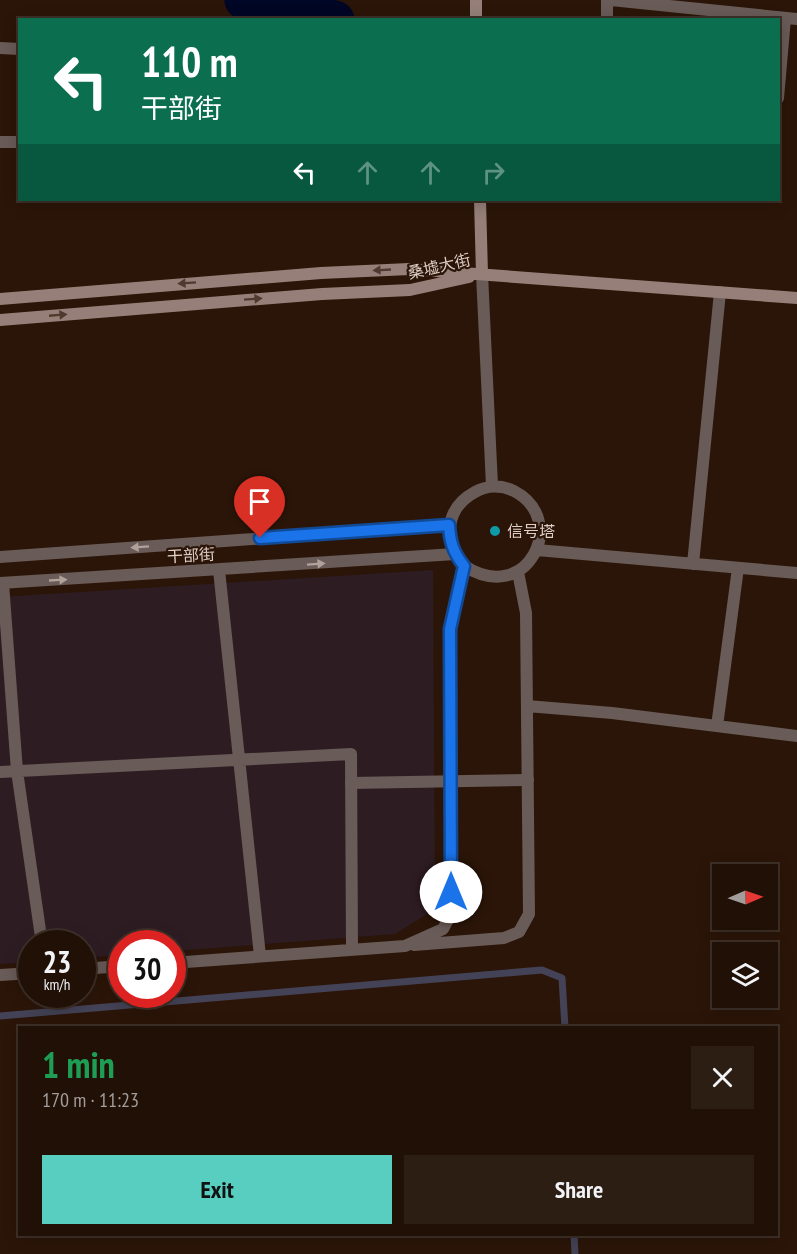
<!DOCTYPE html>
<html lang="en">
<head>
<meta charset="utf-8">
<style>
	body { margin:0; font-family:"PT Sans Narrow","Noto Sans SC",sans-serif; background:#2d1e14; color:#f1f3f6; height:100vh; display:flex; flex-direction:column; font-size:22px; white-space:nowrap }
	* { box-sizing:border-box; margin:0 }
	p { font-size:20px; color:#a29d9b }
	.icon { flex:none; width:33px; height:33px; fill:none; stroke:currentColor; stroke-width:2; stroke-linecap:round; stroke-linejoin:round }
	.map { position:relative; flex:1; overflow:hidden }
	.details { position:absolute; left:18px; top:1026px; width:760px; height:210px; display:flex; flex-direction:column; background:#201006; border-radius:0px; box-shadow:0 3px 15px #0003,0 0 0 2px #3d3028 }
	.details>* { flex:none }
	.guide { position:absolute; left:18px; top:18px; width:762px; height:183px; border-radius:0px; box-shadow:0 3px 15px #0003,0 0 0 2px #3d3028; background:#0b6e4f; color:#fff; overflow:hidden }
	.needle { width:39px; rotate:88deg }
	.tools { position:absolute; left:712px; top:864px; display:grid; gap:12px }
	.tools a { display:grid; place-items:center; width:66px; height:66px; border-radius:0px; background:#201006; box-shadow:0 3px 15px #0003,0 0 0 2px #3d3028; font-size:30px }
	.speed { position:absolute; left:18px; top:930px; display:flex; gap:12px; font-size:30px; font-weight:700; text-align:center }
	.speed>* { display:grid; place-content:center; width:78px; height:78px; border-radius:50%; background:#201006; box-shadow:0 3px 15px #0003,0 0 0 2px #3d3028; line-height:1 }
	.speed small { font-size:15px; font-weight:400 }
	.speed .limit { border:9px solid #d22; background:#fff; color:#111 }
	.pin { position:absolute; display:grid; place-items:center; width:51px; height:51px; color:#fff; margin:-62px -26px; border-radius:50% 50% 50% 0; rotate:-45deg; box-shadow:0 0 6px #0007 }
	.pin .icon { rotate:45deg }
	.me { position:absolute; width:66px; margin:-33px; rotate:0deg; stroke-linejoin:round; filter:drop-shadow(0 0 4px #0008) }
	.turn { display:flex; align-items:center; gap:21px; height:126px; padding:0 24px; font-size:27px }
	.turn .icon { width:78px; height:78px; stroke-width:2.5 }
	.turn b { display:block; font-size:42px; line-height:51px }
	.lanes { display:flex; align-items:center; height:57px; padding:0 24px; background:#0003; justify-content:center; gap:30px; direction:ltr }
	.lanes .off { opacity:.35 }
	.round { display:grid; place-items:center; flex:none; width:63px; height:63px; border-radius:0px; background:#2d1e14 }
	.summary { display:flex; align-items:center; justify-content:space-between; height:102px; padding:0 24px }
	h1 { font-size:36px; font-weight:700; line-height:45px; color:#1e9e55 }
	.primary-button { display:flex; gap:12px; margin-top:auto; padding:12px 24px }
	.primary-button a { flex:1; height:69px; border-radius:0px; background:#58cec1; color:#111; font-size:24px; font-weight:700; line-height:69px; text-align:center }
	.primary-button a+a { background:#2d1e14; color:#f1f3f6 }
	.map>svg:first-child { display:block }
	.commercial { fill:#2e1c23 }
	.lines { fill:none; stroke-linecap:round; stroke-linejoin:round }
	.stream { stroke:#434256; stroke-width:7 }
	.river { stroke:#000625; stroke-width:39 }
	.lane { stroke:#695b57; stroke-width:12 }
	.street { stroke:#695b57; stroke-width:12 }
	.secondary { stroke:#957f78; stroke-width:12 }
	.oneway { fill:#503a2f }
	.oneway2 { fill:#b0a19a }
	.route-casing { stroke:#114b97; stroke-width:15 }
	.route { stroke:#1a73e8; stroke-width:10 }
	.culture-dot { fill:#0f9aa8; stroke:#2b1508; stroke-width:2 }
	.labels { text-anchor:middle; stroke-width:4.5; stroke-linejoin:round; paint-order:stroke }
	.street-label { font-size:16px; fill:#dfcfc7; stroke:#2b1508 }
	.poi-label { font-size:16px; fill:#dfcfc7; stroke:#2b1508; text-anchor:start }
</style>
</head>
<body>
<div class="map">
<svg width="797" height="1254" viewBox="0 0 797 1254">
	<rect width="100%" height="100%" fill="#2b1508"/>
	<path class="commercial" d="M433,570L435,909L395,934L173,951L172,944H122L121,955L83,958L82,944H32L31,962L0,964V597Z"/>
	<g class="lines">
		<path class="stream" d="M0,1016L542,970L562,978L565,1028
			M574,1234L575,1254"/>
		<path class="river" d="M244,0L335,20"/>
		<path class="lane" d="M0,142H20
			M351,783L528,780"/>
		<path class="street" d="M611,0L797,19
			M607,20V0
			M0,48L20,49
			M778,98L785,18
			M482,274L492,486
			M537,550L797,573
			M0,557L449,525
			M693,564L720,292
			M219,570L260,956
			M0,583L455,554
			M3,583L17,771L42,944
			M527,706L612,713L797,736
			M717,726L738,568
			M0,772L351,754L352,950
			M414,945L504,938L519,932L529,914L526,613L518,572
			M172,963L405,946L443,929L451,914L450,629L463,565C444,540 444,509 475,492C487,485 502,485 514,491C570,520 527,608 463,565
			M82,969L122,966
			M0,975L32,973"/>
		<path class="secondary" d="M476,0V20
			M480,200L482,274
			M0,299L321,273L409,269L797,298
			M0,320L322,294L410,290L469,277"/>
	</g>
	<defs><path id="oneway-solid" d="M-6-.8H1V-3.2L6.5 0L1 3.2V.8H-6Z" transform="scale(1.5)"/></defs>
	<g class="oneway">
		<use href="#oneway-solid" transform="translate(382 270) rotate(177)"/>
		<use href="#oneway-solid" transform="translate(187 283) rotate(176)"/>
		<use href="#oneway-solid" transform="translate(253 299) rotate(-4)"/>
		<use href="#oneway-solid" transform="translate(58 315) rotate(-5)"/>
	</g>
	<g class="oneway2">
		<use href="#oneway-solid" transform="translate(140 547) rotate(176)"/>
		<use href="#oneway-solid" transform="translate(316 564) rotate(-4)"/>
		<use href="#oneway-solid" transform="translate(58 580) rotate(-3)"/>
	</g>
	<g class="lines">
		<defs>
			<path id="route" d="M260,538L449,525C450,542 453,552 464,566L450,629L451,892"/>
		</defs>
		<use href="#route" class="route-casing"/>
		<use href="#route" class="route"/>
	</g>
	<circle class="culture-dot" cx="495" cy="531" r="6"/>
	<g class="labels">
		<g class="street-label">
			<text transform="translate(439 266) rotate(-13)" y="6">桑墟大街</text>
			<text transform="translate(191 555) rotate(-3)" y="6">干部街</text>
		</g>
		<g class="poi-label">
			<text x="507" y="537">信号塔</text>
		</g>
	</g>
</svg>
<div class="tools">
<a><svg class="needle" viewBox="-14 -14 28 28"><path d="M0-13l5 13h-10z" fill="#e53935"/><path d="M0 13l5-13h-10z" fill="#a29d9b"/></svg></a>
<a><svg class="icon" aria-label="layers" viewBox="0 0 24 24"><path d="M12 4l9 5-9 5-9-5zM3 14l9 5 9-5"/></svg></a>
</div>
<div class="speed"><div>23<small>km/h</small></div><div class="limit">30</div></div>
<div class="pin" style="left:260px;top:538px;background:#d93025"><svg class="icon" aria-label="arrive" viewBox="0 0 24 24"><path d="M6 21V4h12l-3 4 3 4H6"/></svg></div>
<svg class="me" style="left:451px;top:892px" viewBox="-20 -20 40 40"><circle r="19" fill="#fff"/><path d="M0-13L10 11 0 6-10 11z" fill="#1a73e8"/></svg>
<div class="guide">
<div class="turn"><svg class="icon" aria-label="left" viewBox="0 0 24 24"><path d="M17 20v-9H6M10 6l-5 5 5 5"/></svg><div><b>110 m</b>干部街</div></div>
<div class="lanes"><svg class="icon" aria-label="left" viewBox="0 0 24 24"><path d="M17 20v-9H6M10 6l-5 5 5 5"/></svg><svg class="icon off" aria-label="ahead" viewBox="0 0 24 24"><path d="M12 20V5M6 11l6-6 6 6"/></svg><svg class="icon off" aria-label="ahead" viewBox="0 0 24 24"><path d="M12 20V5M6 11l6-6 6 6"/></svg><svg class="icon off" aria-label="right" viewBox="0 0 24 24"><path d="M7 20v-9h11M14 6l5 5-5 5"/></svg></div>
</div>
<section class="details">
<div class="summary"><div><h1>1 min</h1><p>170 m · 11:23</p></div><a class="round"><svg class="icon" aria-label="close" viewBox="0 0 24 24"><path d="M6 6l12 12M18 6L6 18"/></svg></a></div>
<div class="primary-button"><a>Exit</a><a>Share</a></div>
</section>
</div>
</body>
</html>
